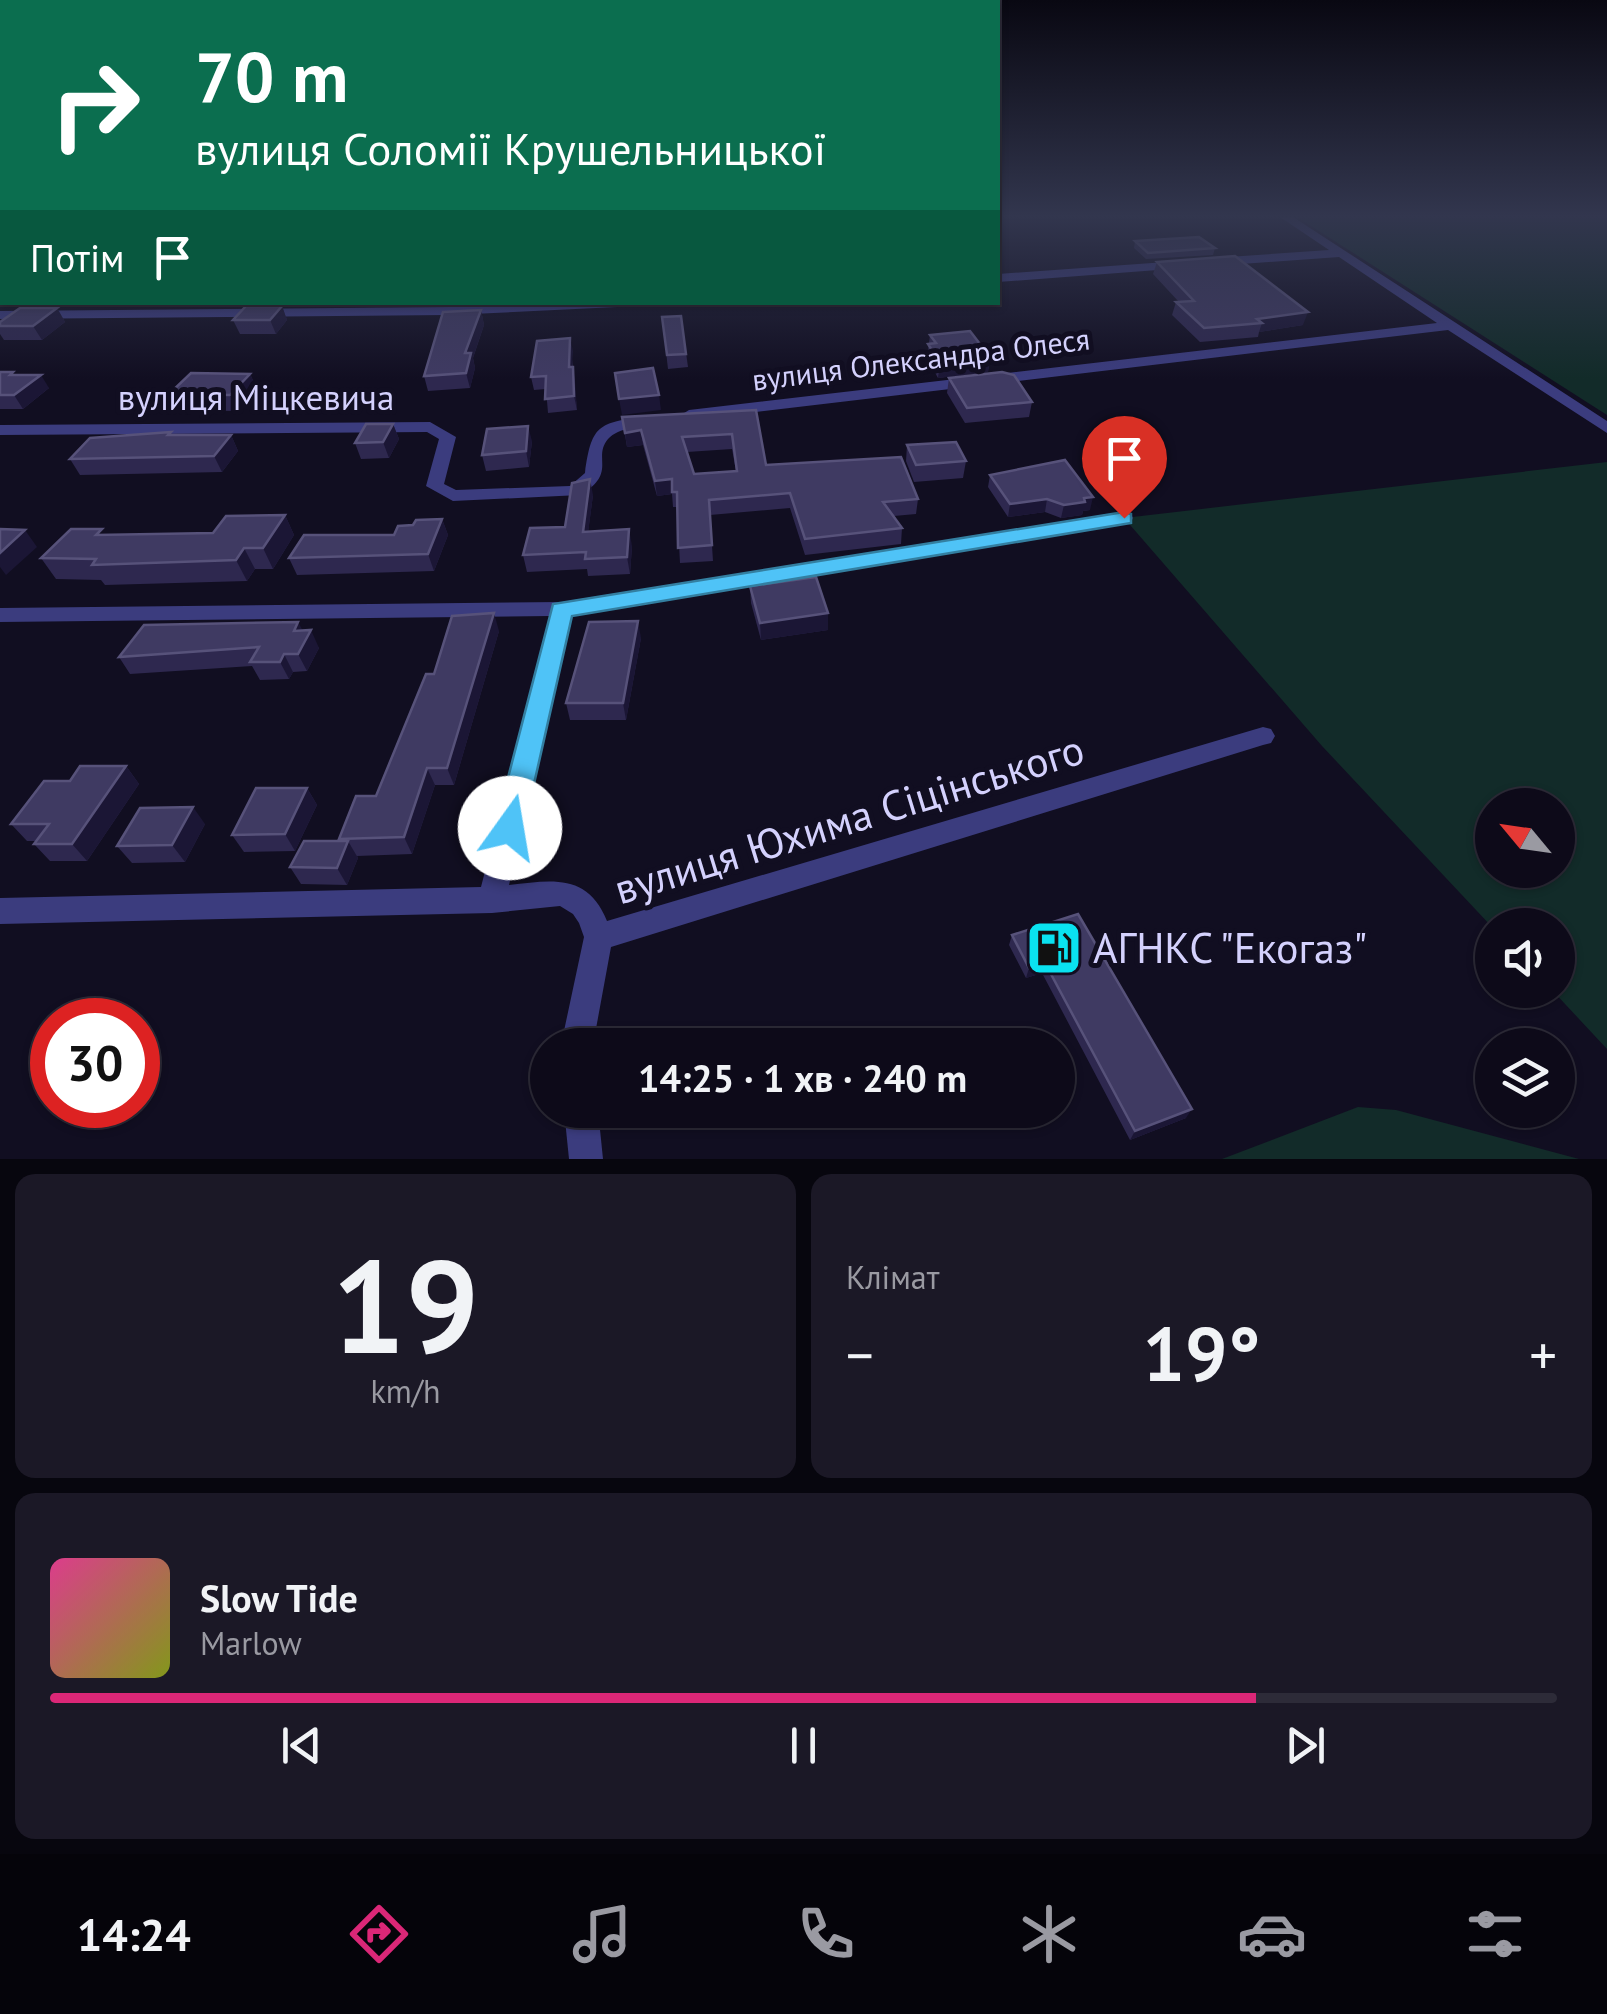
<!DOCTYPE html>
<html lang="uk">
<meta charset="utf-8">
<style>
:root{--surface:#0d0a19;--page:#1b1826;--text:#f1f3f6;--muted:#9a9aa2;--line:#2d2b38;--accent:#db2777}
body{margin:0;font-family:"PT Sans",sans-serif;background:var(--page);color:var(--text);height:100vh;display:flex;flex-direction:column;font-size:38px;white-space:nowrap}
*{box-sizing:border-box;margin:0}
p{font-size:32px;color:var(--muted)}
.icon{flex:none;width:55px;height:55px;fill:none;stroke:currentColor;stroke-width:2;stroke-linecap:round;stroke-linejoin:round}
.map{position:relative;height:1159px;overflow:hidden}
.drawer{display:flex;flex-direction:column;gap:15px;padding:15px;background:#07060e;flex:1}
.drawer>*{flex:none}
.banner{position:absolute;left:0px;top:0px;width:1000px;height:305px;box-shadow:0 2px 8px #0004,0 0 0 2px var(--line);background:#0b6e4f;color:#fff;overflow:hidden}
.needle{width:65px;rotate:299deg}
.controls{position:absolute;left:1475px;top:788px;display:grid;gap:20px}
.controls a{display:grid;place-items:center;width:100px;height:100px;border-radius:50%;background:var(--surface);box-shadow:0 2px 8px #0004,0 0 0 2px var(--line);font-size:50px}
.speed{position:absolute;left:30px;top:998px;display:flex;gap:20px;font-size:50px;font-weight:700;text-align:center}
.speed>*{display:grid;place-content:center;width:130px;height:130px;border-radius:50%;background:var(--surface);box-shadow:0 2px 8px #0004,0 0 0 2px var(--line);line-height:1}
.speed .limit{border:15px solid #d22;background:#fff;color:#111}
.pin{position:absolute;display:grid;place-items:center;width:85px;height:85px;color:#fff;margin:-102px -42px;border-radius:50% 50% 50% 0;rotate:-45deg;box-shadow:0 0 10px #0007}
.pin .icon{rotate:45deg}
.me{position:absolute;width:110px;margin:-55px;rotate:13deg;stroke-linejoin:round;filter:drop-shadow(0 0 8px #0008)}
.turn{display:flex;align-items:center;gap:35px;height:210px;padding:0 30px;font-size:45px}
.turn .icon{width:130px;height:130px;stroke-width:2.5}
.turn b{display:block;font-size:70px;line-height:85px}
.then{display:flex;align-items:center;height:95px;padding:0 30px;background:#0003;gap:20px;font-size:38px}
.big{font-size:75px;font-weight:800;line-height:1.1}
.drawer .card{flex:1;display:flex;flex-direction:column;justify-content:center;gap:15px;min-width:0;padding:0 35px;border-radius:20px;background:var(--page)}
.drawer .dial{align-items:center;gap:0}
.dial b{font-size:130px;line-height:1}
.song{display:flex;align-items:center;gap:30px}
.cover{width:120px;height:120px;border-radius:15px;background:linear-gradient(135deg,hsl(330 70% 55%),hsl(70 70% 35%))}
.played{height:10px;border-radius:5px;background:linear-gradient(90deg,var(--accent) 80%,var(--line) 80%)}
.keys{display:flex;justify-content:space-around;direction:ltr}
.heat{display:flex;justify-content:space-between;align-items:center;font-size:55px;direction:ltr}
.drawer .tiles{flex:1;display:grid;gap:15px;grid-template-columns:1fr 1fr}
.card:last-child{grid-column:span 2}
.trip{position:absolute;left:530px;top:1028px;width:545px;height:100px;border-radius:50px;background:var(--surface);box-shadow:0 2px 8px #0004,0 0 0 2px var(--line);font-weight:800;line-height:100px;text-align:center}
.menu{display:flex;height:160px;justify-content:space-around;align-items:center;background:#05040a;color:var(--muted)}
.menu .icon{width:70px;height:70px}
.menu .current{color:var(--accent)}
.menu b{font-size:45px;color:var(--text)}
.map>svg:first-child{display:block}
</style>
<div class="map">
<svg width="1607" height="1159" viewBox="0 0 1607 1159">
<rect width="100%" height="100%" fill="#110e21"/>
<g fill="#122b29" fill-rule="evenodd">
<polygon points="1297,217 1607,217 1607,415"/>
<path d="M1607,462v587l-55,-59h6v-65l-66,2 -170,-181 -198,-228zM1492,805h66v65h-66z"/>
<polygon points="1358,1107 1396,1110 1579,1159 1222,1159"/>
</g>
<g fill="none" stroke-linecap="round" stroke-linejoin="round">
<g fill="#3b3c7e" fill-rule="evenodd">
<polygon points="1280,217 1293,217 1607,421 1607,433 1448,330 689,420 681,415 689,410 1437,323 1339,257 1214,266 1208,262 1214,258 1329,250"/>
<rect x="0" y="231" width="2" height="6"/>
<polygon points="1180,261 1186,265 1184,268 998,282 998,274"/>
<polygon points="545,302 644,302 638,306 450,315 0,319 0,311 450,307"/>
<path d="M650,415l8,5 -2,3c-15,4 -37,4 -48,16 -16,19 10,34 -28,56l-127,6 -27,-15 13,-47 -12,-7 -427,3v-10l430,-3 26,15 -12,47 12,6 114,-4 15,-13c7,-52 15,-49 65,-58z"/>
<path d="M1124,512l7,2 2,4 -2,4 -560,93 -62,270c43,-5 79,-12 98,36l656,-194 8,2 4,7 -4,7 -8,2 -652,202 -18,98h-32l23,-108 -5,-14 -6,-9 -13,-8 -68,7 -492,11v-26l481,-11 69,-271 -550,6v-14l562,-6z"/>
<polygon points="564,1110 598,1110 603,1159 569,1159"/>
</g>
</g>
<g fill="#2e284f" fill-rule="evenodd">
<polygon points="1135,241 1215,248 1213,255 1146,259 1134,248"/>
<polygon points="1157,262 1303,325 1259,332 1258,337 1200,342 1172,315 1176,302 1179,302 1153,274"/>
<polygon points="47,302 91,302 85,306 49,307"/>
<polygon points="265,302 302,302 300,305 266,305"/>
<polygon points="282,306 287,320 276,334 240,334 233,320"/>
<polygon points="57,308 65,322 42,340 4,340 0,334 0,322"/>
<polygon points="481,310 484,325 473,358 475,368 470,388 428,391 424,376"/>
<polygon points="681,316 688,367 668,369 662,317"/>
<polygon points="930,335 990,357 988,372 938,378 927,358"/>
<polygon points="570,338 577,410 548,413 546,389 534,390 531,377"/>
<polygon points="0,372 15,375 49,388 23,409 0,409"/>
<polygon points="250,374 257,389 237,411 177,410 169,394"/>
<polygon points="949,378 1032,402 1029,417 965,423 947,393"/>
<path d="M756,410l10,55 152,34 -2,15 -22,2 8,12 -1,16 -96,11 -15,-47 -80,7 3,46 -33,2 -3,-56h-4l-1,-13 -15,2 -14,-51 -16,2 -5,-30zM732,449l4,22 -42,3 -7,-22z"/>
<polygon points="393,424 399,439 389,458 361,459 355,443"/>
<polygon points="171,432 172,435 231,435 238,451 222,472 80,475 70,459"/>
<polygon points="532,441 529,467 486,471 482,455"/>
<polygon points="907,445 966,461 963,478 914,482 906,461"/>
<polygon points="990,475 1090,510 1083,511 1082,515 1061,518 1045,512 1008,517 988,487"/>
<polygon points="593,495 588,532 632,546 630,574 588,576 587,569 527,572 523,555 565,527"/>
<polygon points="285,515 294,535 273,569 255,569 247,581 105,585 101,580 56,579 41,558 106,535 213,533"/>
<polygon points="442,519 448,535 434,571 297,575 289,558 394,535 413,525"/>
<polygon points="750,586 828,630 761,640 751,603"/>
<polygon points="303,631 319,648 307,671 293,672 289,679 260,680 252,666 130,674 119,657"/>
<polygon points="499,631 454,785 435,785 412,854 357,856 358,858 347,885 301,884 290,867 340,841 339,839 376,796 434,674"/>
<polygon points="641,638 626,720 570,720 566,703"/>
<polygon points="126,766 139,784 87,861 50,861 34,844 36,841 27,841 11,824"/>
<polygon points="307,788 317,805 295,851 244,852 232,835"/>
<polygon points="205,824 185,862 132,863 117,846"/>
<polygon points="1078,914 1186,1118 1130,1140 1042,973 1026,978 1009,945 1012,935"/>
</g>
<g fill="#1b1635">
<polygon points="282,306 287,320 276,334 270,320"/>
<polygon points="57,308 65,322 42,340 33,326"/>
<polygon points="481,310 484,325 473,358 475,368 470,388 466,373 465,353"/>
<polygon points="1308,312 1303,325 1259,332 1262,323 1257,319"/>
<polygon points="570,338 573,351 571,380 569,367"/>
<polygon points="990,357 988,372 938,378 940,363"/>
<polygon points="573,367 575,380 577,410 574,396"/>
<polygon points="250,374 257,389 237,411 230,395"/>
<polygon points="41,375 49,388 23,409 14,395"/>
<polygon points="659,395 661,410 622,415 619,399"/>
<polygon points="393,424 399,439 389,458 383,442"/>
<polygon points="528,426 532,441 529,467 526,451"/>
<polygon points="641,430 643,445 627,447 625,433"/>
<polygon points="231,435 238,451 222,472 214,456"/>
<polygon points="590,479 593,495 586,549 583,532"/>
<polygon points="672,479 672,494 657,496 655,481"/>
<polygon points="1093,497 1090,510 1083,511 1082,515 1061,518 1064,505"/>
<polygon points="1047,499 1045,512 1008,517 1010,504"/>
<polygon points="285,515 294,535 273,569 263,548"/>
<polygon points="442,519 448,535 434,571 428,554"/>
<polygon points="629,529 632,546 630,574 627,557"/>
<polygon points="25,530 37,547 6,575 0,567 0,553"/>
<polygon points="244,548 255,569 247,581 236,560"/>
<polygon points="494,613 499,631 454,785 447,768"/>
<polygon points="828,613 828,630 761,640 760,623"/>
<polygon points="638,621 641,638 626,720 623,703"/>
<polygon points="298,622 307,638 311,630 319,648 307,671 298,654 294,631"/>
<polygon points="284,654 293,672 289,679 280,662"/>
<polygon points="126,766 139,784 87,861 72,844"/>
<polygon points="427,768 435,785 412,854 404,837"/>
<polygon points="307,788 317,805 295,851 285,834"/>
<polygon points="193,807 205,824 185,862 172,845"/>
<polygon points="348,841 358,858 347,885 337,868"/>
<polygon points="1045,963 1042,973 1026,978 1029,968"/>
<polygon points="1192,1109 1186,1118 1130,1140 1135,1131"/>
</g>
<g fill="#3f3a62" stroke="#57527a" stroke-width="2.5" fill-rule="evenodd">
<polygon points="1199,237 1215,248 1148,253 1135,241"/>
<polygon points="1235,256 1308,312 1257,319 1262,323 1204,328 1176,302 1194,301 1157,262"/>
<polygon points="246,306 282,306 270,320 233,320"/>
<polygon points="20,308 57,308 33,326 0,326 0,322"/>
<polygon points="481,310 465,353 471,353 466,373 424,376 443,312"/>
<polygon points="681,316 686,354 667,355 662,317"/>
<polygon points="970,331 990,357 940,363 928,344 936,343 930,335"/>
<polygon points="570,338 569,367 573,367 574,396 545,399 546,376 531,377 537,341"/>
<polygon points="653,368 659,395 619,399 615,373"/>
<polygon points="0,372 13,372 10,375 41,375 14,395 0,395"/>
<polygon points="1002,372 1014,375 1032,402 967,408 949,378"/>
<polygon points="191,373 250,374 230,395 169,394"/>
<path d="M756,410l10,55 135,-8 17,42 -35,3 19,26 -97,11 -15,-46 -81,7 3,45 -34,3 -1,-56h-5v-13l-17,2 -14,-51 -16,3 -3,-16zM732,434l5,37 -43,3 -12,-37z"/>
<polygon points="366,424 393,424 383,442 355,443"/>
<polygon points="528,426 526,451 482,455 487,429"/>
<polygon points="171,432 168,435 231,435 214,456 70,459 90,438"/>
<polygon points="956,442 966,461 916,465 907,445"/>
<polygon points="1065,460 1093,497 1084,498 1085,502 1064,505 1047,499 1010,504 990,475"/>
<polygon points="590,479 583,532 629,529 627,557 585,559 586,552 523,555 530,528 565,527 572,483"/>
<polygon points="285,515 263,548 244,548 236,560 92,565 96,559 41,558 71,529 102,529 96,535 213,533 226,516"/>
<polygon points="442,519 428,554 289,558 304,535 394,535 398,526 413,525 416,520"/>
<polygon points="0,529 25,530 0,553"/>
<polygon points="816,577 828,613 760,623 750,586"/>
<polygon points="494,613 447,768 427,768 404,837 339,839 356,796 376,796 426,674 434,674 452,616"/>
<polygon points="638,621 623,703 566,703 589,622"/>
<polygon points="298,622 294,631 311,630 298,654 284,654 280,662 250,662 259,647 119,657 144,625"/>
<polygon points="80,766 126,766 72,844 34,844 49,824 11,824 44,781 70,781"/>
<polygon points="256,788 307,788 285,834 232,835"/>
<polygon points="193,807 172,845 117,846 140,808"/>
<polygon points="304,841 348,841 337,868 290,867"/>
<polygon points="1078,914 1192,1109 1135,1131 1045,963 1029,968 1012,935"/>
</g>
<linearGradient id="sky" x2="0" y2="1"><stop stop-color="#090812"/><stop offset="0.57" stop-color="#32364e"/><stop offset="1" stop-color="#32364e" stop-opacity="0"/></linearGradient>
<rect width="1607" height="379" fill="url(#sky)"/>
<polygon fill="#4fc3f7" stroke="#337fa1" stroke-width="2.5" points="1124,512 1131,514 1131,523 572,616 524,828 520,837 510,840 499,837 495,828 553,604"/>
<defs>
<g id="fuel-square" transform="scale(2.875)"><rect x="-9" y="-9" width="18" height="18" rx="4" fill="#0ae2f0" stroke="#110e21"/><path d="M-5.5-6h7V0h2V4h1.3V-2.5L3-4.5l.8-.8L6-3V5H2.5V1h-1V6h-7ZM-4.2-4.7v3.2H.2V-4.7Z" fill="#111"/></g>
</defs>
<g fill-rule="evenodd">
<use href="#fuel-square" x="1054" y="948"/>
</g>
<g text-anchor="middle" stroke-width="10" stroke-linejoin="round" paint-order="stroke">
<g font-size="30" fill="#d4d1fd" stroke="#110e21">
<text transform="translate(921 360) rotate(-7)" y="10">вулиця Олександра Олеся</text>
</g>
<g font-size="35" fill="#d4d1fd" stroke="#110e21">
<text x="256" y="410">вулиця Міцкевича</text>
</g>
<g font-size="42" fill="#d4d1fd" stroke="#110e21">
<text transform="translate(849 819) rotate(-17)" y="15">вулиця Юхима Сіцінського</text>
</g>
<g font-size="42" fill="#d4d1fd" stroke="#110e21" text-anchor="start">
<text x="1093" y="963">АГНКС "Екогаз"</text>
</g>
</g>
</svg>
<div class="controls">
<a><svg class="needle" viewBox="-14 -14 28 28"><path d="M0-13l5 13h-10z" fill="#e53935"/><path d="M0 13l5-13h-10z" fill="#9a9aa2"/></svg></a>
<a><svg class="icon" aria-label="sound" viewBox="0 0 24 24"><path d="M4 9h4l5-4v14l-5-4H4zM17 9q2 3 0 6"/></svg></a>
<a><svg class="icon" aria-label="layers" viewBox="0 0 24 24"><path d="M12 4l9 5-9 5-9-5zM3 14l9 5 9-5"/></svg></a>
</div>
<div class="speed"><div class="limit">30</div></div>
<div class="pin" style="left:1124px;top:518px;background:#d93025"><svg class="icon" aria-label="arrive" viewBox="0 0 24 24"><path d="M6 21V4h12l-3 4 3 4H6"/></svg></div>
<svg class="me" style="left:510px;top:828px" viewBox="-20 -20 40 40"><circle r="19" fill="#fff"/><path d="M0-13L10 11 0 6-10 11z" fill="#4fc3f7"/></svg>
<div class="trip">14:25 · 1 хв · 240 m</div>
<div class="banner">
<div class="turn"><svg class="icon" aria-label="right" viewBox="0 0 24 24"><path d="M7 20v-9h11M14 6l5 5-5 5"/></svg><div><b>70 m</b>вулиця Соломії Крушельницької</div></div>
<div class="then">Потім<svg class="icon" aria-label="arrive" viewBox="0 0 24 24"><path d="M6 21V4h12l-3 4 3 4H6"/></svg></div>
</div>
</div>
<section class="drawer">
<div class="tiles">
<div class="card dial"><b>19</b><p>km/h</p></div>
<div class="card"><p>Клімат</p>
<div class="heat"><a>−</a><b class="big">19°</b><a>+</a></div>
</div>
<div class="card">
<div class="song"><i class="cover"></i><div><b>Slow Tide</b><p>Marlow</p></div></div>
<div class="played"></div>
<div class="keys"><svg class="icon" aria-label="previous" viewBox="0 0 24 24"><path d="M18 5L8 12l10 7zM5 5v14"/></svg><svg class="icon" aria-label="pause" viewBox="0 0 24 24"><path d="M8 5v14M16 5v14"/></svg><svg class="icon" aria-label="next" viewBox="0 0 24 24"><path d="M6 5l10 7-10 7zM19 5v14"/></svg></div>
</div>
</div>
</section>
<nav class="menu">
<b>14:24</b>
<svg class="icon current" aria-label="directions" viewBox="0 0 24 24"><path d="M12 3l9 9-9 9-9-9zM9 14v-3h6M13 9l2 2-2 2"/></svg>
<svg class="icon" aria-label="music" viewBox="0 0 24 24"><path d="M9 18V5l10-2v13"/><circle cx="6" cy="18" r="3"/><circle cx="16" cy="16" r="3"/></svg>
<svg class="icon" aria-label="phone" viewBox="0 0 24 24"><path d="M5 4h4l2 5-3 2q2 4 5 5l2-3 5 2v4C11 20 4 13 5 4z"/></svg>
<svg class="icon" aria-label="climate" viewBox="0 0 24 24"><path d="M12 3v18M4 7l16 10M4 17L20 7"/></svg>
<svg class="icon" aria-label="car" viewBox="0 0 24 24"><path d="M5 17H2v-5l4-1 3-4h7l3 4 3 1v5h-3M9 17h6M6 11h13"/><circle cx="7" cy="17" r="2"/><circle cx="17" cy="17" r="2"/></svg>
<svg class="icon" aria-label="filters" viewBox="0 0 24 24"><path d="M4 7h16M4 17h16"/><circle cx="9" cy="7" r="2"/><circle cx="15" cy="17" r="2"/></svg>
</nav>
